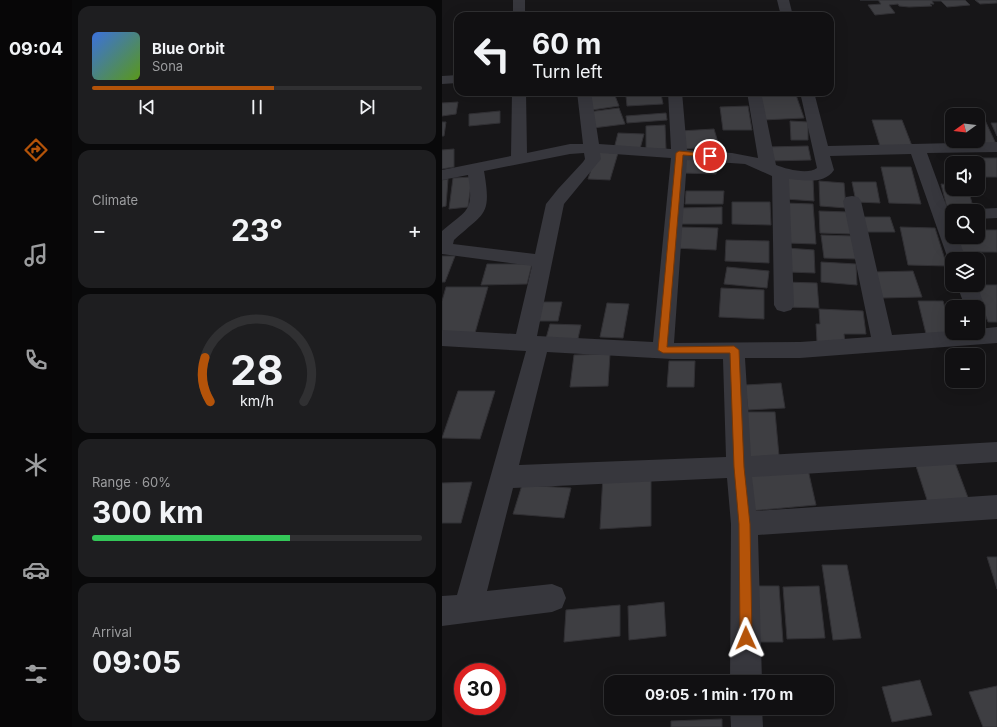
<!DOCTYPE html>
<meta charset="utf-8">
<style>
:root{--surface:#111012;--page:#1e1e20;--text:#f1f3f6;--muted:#9c9d9f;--line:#303032;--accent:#b45309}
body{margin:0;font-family:Inter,sans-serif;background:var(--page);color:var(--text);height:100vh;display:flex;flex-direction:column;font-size:15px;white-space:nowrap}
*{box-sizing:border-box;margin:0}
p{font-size:13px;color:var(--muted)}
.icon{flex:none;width:22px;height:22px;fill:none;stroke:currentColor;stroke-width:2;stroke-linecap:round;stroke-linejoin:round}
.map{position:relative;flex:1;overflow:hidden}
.drawer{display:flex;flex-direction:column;gap:6px;padding:6px;background:#09090a;width:370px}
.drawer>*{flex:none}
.top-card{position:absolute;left:12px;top:12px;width:380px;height:84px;border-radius:12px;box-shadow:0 4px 16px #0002,0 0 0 1px var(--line);background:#111012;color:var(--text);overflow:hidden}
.needle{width:26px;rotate:255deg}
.fabs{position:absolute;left:503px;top:108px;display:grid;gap:8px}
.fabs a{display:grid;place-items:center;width:40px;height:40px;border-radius:8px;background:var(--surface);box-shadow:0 4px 16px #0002,0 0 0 1px var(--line);font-size:20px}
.speed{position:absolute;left:12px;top:663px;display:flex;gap:8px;font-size:20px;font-weight:700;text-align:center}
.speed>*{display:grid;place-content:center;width:52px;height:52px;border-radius:50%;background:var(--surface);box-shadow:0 4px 16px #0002,0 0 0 1px var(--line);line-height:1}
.speed .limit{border:6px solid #d22;background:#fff;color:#111}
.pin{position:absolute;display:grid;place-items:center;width:34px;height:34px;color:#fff;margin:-17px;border:2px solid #fff;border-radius:50%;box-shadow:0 1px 4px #0007}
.me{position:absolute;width:44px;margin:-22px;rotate:359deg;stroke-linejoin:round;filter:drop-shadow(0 0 3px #0008)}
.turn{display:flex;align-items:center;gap:14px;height:84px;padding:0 12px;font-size:18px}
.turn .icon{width:52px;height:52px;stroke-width:2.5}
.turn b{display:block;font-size:28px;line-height:34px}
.big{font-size:30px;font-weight:700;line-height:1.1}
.drawer .tile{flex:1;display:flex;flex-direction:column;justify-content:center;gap:6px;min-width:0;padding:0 14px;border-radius:12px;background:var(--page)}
.drawer .dial{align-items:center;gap:0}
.dial svg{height:104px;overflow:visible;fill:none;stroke:var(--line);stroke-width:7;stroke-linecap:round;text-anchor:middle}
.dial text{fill:var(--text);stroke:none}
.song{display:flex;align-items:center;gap:12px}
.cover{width:48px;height:48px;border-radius:6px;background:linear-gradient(135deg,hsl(220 70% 55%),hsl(90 70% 35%))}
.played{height:4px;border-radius:2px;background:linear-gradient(90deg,var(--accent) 55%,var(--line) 55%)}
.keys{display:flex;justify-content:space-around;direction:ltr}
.heat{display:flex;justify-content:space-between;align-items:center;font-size:22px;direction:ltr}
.charge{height:6px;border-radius:3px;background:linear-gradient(90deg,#34c759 60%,var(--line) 0)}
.trip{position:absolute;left:162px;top:675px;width:230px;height:40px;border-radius:12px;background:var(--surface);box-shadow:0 4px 16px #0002,0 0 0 1px var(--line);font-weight:700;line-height:40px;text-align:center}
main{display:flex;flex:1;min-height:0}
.dock{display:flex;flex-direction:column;width:72px;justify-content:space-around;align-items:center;background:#070607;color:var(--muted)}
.dock .icon{width:28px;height:28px}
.dock .current{color:var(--accent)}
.dock b{font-size:18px;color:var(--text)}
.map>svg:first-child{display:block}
</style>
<main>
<nav class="dock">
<b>09:04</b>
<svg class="icon current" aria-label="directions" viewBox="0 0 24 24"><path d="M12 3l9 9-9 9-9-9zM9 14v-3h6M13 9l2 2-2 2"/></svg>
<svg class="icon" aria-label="music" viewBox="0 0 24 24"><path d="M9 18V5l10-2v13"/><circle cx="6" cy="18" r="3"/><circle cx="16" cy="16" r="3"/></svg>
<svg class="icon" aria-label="phone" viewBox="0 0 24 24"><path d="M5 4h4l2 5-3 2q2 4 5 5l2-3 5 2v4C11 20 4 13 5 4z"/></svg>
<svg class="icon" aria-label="climate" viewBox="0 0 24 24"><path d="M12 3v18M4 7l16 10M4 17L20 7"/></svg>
<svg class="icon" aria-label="car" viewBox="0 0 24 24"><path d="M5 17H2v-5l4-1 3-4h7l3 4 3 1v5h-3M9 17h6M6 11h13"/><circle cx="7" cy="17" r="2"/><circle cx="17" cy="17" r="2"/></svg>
<svg class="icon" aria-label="filters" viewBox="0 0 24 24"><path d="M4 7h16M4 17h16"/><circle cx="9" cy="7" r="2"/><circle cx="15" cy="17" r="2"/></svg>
</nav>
<section class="drawer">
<div class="tile">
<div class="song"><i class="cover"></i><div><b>Blue Orbit</b><p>Sona</p></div></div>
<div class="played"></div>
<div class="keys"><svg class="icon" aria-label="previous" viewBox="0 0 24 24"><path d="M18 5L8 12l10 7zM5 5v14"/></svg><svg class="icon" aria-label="pause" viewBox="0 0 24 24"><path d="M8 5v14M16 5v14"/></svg><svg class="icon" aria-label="next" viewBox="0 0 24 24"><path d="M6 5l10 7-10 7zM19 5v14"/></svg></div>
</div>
<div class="tile"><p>Climate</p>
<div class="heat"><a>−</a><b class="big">23°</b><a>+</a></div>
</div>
<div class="tile dial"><svg viewBox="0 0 100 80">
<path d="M14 69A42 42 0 1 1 86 69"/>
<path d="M14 69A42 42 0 0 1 10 35" stroke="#b45309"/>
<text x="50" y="56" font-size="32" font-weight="700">28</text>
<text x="50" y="72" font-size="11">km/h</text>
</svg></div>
<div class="tile"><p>Range · 60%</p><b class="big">300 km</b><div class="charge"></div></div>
<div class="tile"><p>Arrival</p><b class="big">09:05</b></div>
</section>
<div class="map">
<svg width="555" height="727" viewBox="0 0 555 727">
<rect width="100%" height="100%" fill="#171618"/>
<g fill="#3e3e42" stroke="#313034">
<polygon points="418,0 523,0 528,5 505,7 499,1 490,1 492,4 488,4 490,6 467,7 457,6 456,4 447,5 453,13 433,15 426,5 439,4 436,0"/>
<polygon points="533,0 555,0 555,3 538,4"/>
<polygon points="316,92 353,92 362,118 321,120"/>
<polygon points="172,93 177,106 150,110 146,96"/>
<polygon points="219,94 221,104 185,106 184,96"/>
<polygon points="16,102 14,114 0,116 0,103"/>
<polygon points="306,106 310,130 281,130 278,107"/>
<polygon points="177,108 183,124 151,128 146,112"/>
<polygon points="58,111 58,123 27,126 27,114"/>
<polygon points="224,113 225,120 185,123 184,116"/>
<polygon points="536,118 542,118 555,146 529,145 527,141 536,141"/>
<polygon points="430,120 460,120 470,146 438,146"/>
<polygon points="348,121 366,122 366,140 349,140"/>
<polygon points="0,122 4,122 2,136 0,136"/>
<polygon points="549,123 555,123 555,136"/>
<polygon points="223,125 224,149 204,150 204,126"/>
<polygon points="272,129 277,146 242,149 238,131"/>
<polygon points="176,133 202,134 198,149 172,149"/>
<polygon points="366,146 369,160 327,161 325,147"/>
<polygon points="12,149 12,167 0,169 0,150"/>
<polygon points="155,152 176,153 168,180 146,179"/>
<polygon points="242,158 276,159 274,174 240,173"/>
<polygon points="534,158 555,158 555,177 541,177"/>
<polygon points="439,167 469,167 479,204 447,203"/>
<polygon points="30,177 26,207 7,209 11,178"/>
<polygon points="344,177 371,179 372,201 343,199"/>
<polygon points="6,179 4,206 0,207 0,180"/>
<polygon points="377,181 402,183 404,208 378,206"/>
<polygon points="410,182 434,182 438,203 414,202"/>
<polygon points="499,184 510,185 510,189 526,189 532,210 505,208"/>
<polygon points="244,191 282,191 281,204 243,204"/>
<polygon points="290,202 328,202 329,225 290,224"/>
<polygon points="343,203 371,204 374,244 344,243"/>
<polygon points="280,207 280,224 237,224 237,208"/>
<polygon points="377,211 407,212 410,234 378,233"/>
<polygon points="418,217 448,217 453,232 422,232"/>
<polygon points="236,227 276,228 274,250 232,248"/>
<polygon points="458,227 493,228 505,266 466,265"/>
<polygon points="536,230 555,230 555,252 517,252 512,237 536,237"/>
<polygon points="379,235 411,236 415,259 382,258"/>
<polygon points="284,240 327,241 327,263 283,261"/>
<polygon points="345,248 372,250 373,273 346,272"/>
<polygon points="0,256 13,256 3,282 0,282"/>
<polygon points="379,262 414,264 415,285 379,282"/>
<polygon points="45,264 90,264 85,284 39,285"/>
<polygon points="285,267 327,271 325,288 282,284"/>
<polygon points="471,271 480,297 440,298 432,272"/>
<polygon points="342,282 375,283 377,308 343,307"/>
<polygon points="532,285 555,285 555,322 546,322"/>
<polygon points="4,287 46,287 33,333 0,335 0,301"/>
<polygon points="279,288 322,290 322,319 277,317"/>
<polygon points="476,301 501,301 512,338 485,338"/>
<polygon points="96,302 120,302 116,321 91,321"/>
<polygon points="165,303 187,304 181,338 158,337"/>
<polygon points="377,309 421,311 424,334 402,334 403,343 375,342 374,324 378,324"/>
<polygon points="108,324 139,325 135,343 103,342"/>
<polygon points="168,354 166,386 128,387 132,355"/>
<polygon points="227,361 253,361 252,387 225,387"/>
<polygon points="339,383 343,408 306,410 303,385"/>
<polygon points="16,391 53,391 38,439 0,438"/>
<polygon points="300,412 333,412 337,456 302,457"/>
<polygon points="512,460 528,503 487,506 473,463"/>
<polygon points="365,465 374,505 308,511 302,471"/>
<polygon points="209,472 209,526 158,529 161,475"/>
<polygon points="30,482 19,523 0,523 0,483"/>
<polygon points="80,485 129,488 122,518 71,514"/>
<polygon points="545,557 555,557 555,589"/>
<polygon points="380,565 405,565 419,638 391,640"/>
<polygon points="306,586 337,586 341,642 308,642"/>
<polygon points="377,586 383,638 345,639 341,587"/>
<polygon points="222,602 224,636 187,640 186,606"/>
<polygon points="178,605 178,636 122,642 124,610"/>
<polygon points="478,680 490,715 450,722 440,687"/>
<polygon points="555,686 555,727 541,727 527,692"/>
<polygon points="280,719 280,727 229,727 229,721"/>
</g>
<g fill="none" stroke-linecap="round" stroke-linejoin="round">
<g fill="#37373d" fill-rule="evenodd">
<rect x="71" y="0" width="12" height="16"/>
<polygon points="335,0 347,0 351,16 339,16"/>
<polygon points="16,75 16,83 0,84 0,76"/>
<path d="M70,92h14l1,61 43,-9h13l-6,-52h14l8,52 72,5 -3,-57h14l5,58 45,3 26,5 -11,-66h14l15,73c10,4 32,10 41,3l-17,-76h14l14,54 169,-4v10l-70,1 25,68v16h6l8,22h-14v5l-4,-5 -37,-105 -81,2 4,14c-10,15 -30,10 -45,9l5,126 -3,5 -7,2 -7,-2 -3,-5 -2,-129 -27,-12 -58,-4 -13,183 126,-1 71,-5 -28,-136 3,-4 6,-1 6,1 3,4 31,134 60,-4v2h26v-4l19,-2v16l-197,15h-55l6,98 246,-14v20l-245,15 4,34 241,-16v24l-239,16 4,147h-32l1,-158 -4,-46 -214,10 -26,103 65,-7 10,4 4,10 -4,10 -10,4 -110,14v-30l15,-1 69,-244 -84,-5v-16l74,4 16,-68 -90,-12v-23c26,-22 32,-19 26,-56l-26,5v-10l69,-14zM142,153l1,6 -2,3 -25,27 -12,15 -11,50 -82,-10 1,-4c30,-28 38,-23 30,-69l86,-17zM158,153l71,5 -18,184 -116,-6 27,-132 37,-45zM105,352l125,7h51l3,98 -207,8z"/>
<polygon points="555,208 555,218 536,219 536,211 529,211 536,209"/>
<polygon points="515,285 535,285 543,307 540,312 536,313 536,307 523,307"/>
<polygon points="288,708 320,708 321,727 289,727"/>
</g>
</g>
<polygon fill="#b45309" stroke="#753606" points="237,151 268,154 271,156 268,157 241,155 225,347 292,346 297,350 302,467 308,524 310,638 308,642 304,644 299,642 298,638 297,524 292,467 288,353 221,353 216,350 234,153"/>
</svg>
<div class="fabs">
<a><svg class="needle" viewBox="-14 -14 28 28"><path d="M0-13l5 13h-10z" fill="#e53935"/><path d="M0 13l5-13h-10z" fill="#9c9d9f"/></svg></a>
<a><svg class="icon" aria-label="sound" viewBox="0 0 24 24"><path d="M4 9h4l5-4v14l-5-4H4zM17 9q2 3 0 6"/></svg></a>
<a><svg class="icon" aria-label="search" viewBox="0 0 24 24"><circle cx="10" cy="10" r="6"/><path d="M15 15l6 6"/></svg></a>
<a><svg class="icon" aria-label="layers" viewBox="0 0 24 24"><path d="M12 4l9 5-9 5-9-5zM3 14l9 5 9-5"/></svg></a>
<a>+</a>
<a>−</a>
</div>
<div class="speed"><div class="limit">30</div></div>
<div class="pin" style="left:268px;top:156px;background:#d93025"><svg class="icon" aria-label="arrive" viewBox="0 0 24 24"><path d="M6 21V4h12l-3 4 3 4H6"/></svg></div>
<svg class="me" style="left:304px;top:638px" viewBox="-20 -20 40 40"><path d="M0-17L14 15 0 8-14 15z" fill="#b45309" stroke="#fff" stroke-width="4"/></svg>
<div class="trip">09:05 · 1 min · 170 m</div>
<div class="top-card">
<div class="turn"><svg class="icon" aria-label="left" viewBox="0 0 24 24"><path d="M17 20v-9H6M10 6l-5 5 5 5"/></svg><div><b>60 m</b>Turn left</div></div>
</div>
</div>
</main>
